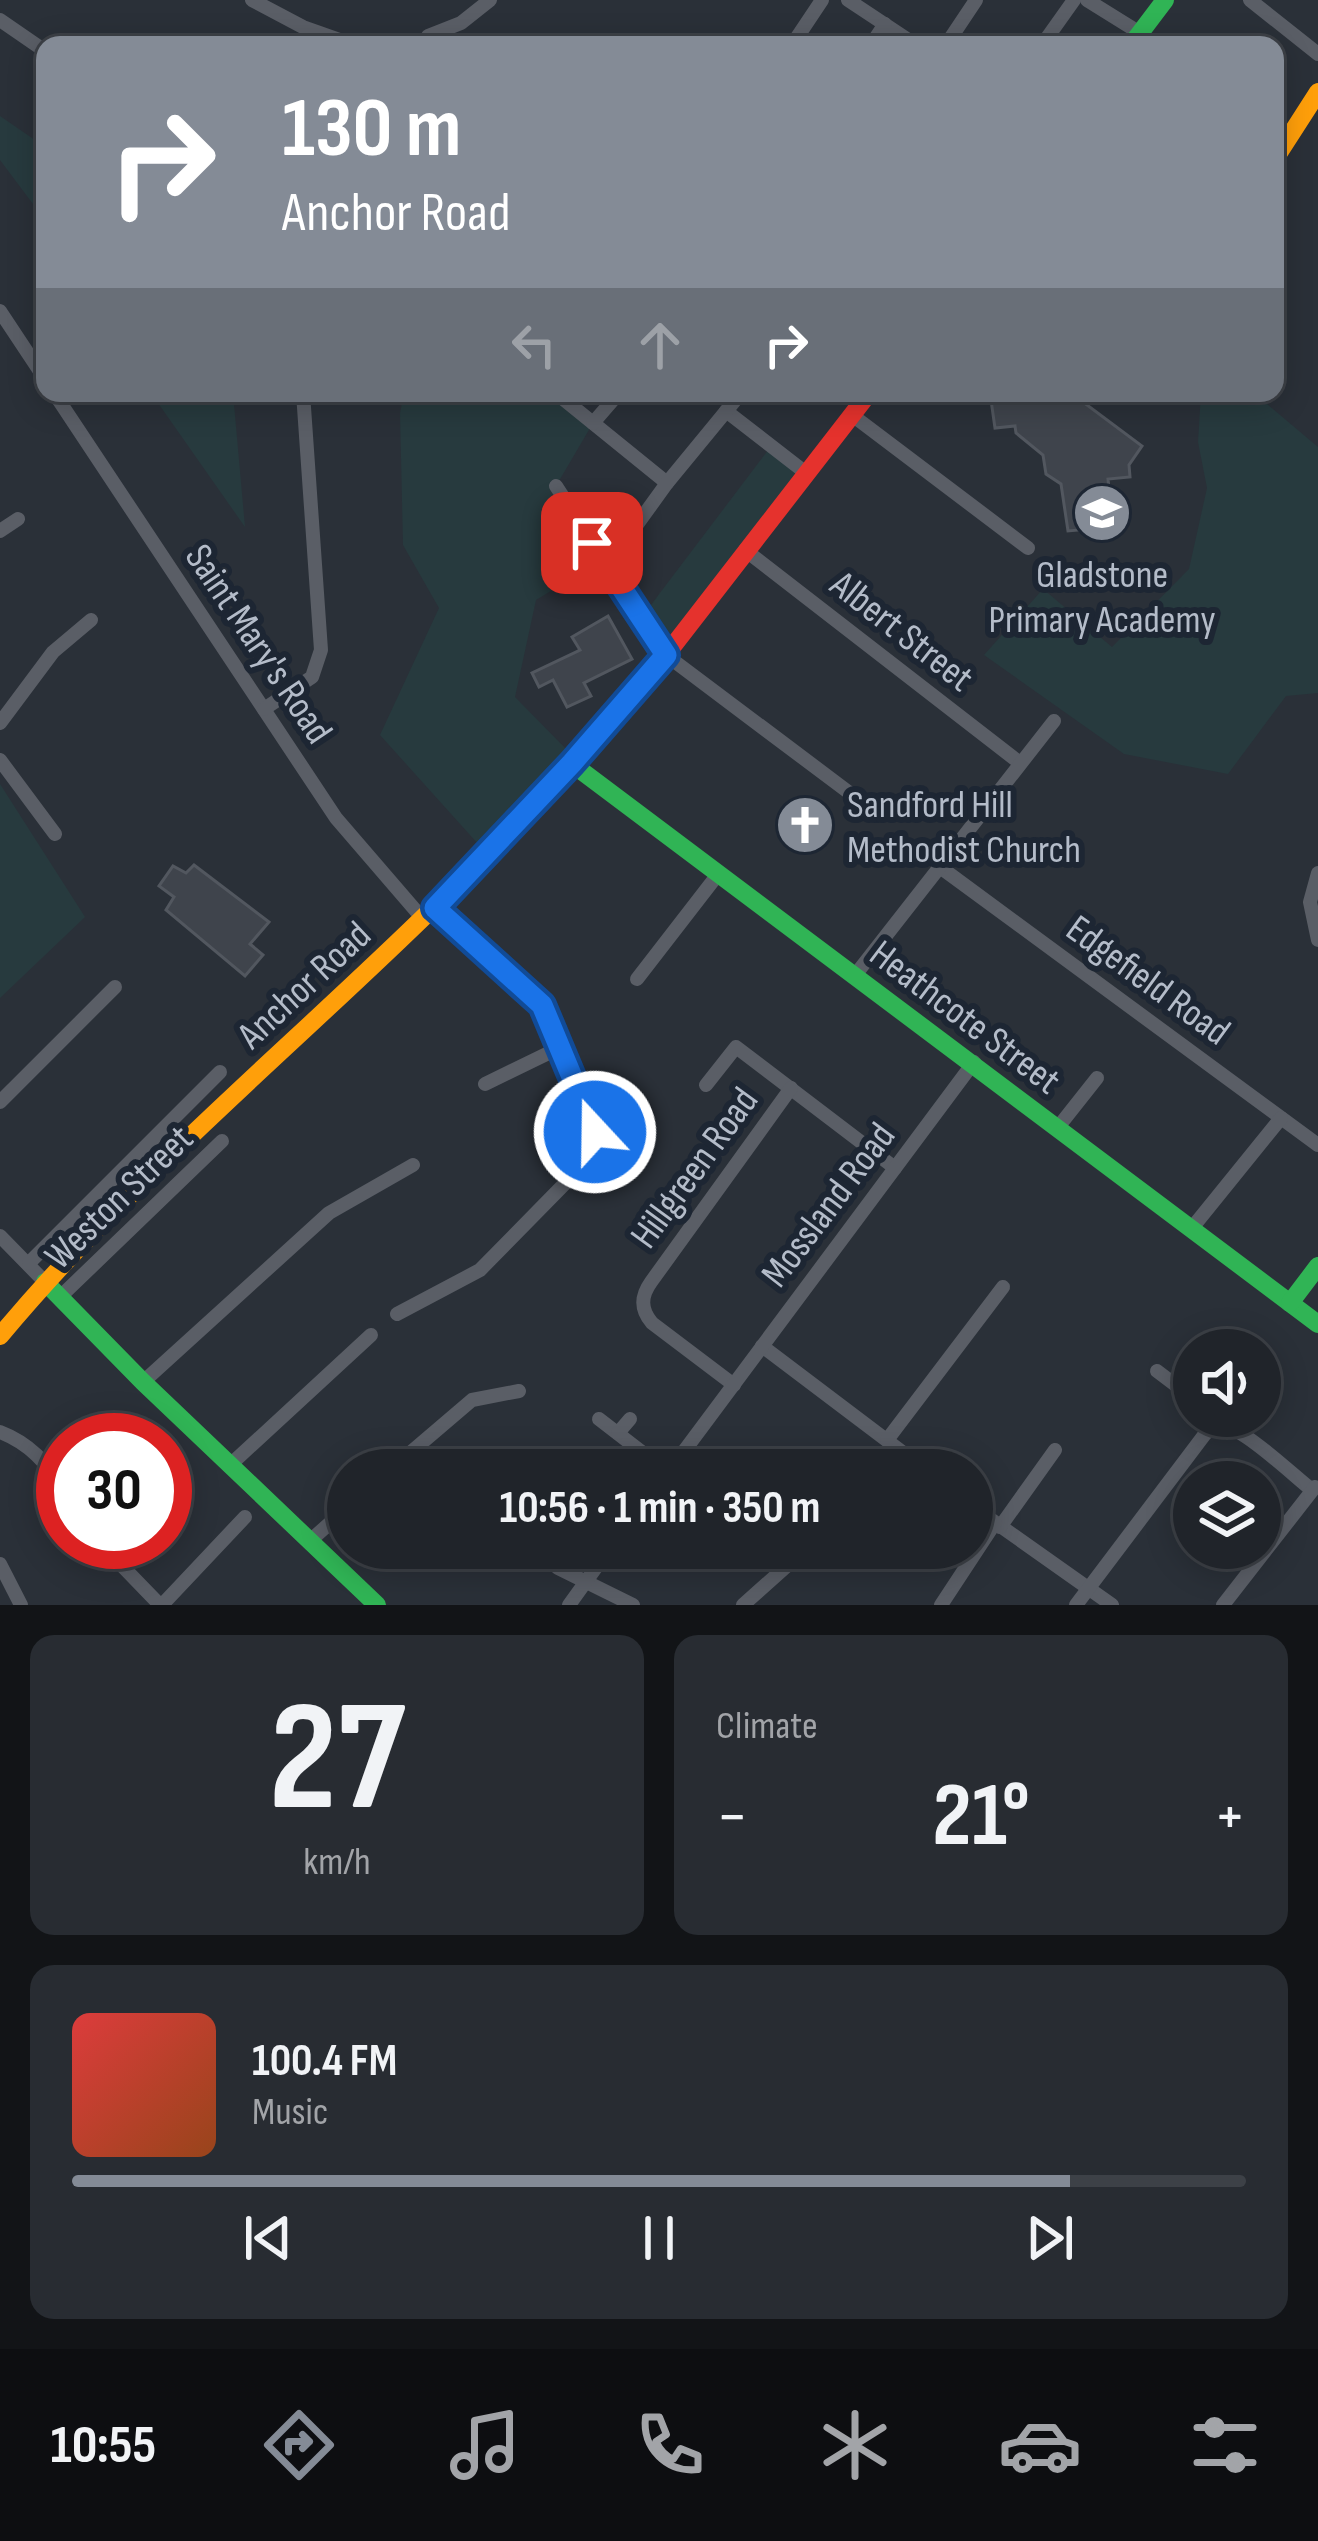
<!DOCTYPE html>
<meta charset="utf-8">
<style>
:root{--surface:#20242a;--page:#282c32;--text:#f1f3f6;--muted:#a2a4a8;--line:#3d4147;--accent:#848b96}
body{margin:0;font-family:"Sofia Sans Condensed",sans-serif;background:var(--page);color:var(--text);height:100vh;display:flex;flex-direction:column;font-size:45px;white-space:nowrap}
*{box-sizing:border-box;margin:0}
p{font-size:39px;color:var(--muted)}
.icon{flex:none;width:66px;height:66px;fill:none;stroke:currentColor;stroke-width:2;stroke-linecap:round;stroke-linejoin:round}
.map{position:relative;height:1605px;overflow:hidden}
.details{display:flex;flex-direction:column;gap:30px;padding:30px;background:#121417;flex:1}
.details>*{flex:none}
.hud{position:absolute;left:36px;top:36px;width:1248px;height:366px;border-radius:24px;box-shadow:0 6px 30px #0003,0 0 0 3px var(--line);background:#848b96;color:#fff;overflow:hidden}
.buttons{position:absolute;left:1173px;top:1329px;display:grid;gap:24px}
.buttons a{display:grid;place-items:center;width:108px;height:108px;border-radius:50%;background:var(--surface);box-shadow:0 6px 30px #0003,0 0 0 3px var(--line);font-size:60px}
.speed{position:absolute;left:36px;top:1413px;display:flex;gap:24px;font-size:60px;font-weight:700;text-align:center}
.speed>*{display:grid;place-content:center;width:156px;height:156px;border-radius:50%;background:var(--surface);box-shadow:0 6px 30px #0003,0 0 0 3px var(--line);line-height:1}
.speed .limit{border:18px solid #d22;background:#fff;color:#111}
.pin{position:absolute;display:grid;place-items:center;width:102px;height:102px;color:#fff;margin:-51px;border-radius:24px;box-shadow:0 6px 18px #0006}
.me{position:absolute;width:132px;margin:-66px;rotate:339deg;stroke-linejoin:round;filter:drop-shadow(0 0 9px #0008)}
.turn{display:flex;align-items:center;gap:42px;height:252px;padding:0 48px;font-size:54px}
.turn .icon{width:156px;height:156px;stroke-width:2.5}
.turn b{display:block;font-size:84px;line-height:102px}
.lanes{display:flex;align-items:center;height:114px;padding:0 48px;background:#0003;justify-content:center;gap:60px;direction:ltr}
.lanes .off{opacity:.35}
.big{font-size:90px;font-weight:700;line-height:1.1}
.details .card{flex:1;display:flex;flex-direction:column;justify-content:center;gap:18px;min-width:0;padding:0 42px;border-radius:24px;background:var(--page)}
.details .dial{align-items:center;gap:0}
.dial b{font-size:156px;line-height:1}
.song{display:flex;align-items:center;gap:36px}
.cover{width:144px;height:144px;border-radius:18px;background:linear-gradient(135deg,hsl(0 70% 55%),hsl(20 70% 35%))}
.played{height:12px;border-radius:6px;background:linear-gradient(90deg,var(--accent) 85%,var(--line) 85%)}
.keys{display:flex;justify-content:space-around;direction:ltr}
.heat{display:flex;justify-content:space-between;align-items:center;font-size:66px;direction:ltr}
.details .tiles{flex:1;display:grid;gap:30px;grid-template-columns:1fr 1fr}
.card:last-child{grid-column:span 2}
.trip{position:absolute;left:327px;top:1449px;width:666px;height:120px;border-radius:60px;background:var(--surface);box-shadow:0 6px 30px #0003,0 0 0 3px var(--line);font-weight:700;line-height:120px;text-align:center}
.dock{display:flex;height:192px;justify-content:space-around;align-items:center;background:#0d0e11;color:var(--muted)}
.dock .icon{width:84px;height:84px}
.dock .current{color:var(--accent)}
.dock b{font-size:54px;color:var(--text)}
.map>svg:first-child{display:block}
</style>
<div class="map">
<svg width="1318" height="1605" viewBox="0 0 1318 1605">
<rect width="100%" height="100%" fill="#2a3038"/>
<g fill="#273a3e">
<polygon points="0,116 45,147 45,220 0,160"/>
<polygon points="151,393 233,393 245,527"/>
<polygon points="404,393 562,393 593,423 556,486 602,560 536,600 515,697 569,752 479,845 380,735 439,608 403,545 400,413"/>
<polygon points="1201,393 1254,393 1318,447 1318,693 1286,696 1228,774 1124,754 984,655 1043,589 1112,647 1189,569 1207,488 1198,442"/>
<polygon points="772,445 806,473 666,655 638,622"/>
<polygon points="0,784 85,917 0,998"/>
</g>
<g fill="#3f444c" stroke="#52575f" stroke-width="3">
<polygon points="990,393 1071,393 1142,446 1129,465 1130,477 1108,479 1113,527 1068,531 1061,484 1046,474 1043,455 1016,433 1015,426 995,428"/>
<polygon points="608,616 632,659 584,683 591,696 567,707 553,680 539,687 532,673 580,650 572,637"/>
<polygon points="799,802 828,825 811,847 782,824"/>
<polygon points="194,865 269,922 250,944 263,955 245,976 166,910 174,897 159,886 173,866 186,873"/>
</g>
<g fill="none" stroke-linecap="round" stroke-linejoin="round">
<g stroke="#5a5e66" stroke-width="14">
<polyline points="252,0 303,27 354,45"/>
<polyline points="848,0 916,45"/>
<polyline points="1087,0 1140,33"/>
<polyline points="1250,0 1318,54"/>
<polyline points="0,20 45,51"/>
<polyline points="428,36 461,23 490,0"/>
<polyline points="392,45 395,45"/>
<polyline points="792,45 822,0"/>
<polyline points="871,45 885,24"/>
<polyline points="946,45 976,0"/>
<polyline points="1042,45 1074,0"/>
<polyline points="0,311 45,379"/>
<polyline points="54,393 336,818 423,919"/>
<polyline points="556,393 667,483"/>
<polyline points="726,411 806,473"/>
<polyline points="852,415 1028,548"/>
<polyline points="593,423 619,393"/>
<polyline points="556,486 666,655 851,794"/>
<polyline points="0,531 18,519"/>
<polyline points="745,550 1020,763"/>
<polyline points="615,555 667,483 741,393"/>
<polyline points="264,709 312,677 321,650 303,393"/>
<polyline points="0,723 53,652 91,620"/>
<polyline points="0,760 55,834"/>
<polyline points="940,867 1318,1145"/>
<polyline points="1318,873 1310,902 1318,940"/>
<polyline points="856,974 1054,721"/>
<polyline points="637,979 719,873"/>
<polyline points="485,1084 561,1047"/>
<polyline points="706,1085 736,1047 895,1168"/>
<polyline points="0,1102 115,987"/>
<polyline points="1059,1126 1097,1078"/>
<polyline points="1192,1228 1281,1118"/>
<polyline points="0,1236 45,1282"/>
<polyline points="29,1263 220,1072"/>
<polyline points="59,1298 222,1141"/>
<polyline points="397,1314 480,1270 586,1162 593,1147 593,1124 542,1005 435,907"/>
<polyline points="762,1346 926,1470"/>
<polyline points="1157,1371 1194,1399"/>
<polyline points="143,1382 329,1213 413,1165"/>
<path d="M734,1385l-82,-62c-12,-14 -11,-27 -1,-41l140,-194"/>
<polyline points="599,1419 665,1470"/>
<path d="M0,1432c29,11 47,31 63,57"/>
<polyline points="618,1433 630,1419"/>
<polyline points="141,1440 151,1429"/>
<polyline points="887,1440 1003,1287"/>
<polyline points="229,1466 371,1335"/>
<polyline points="390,1470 472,1400 519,1391"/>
<polyline points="670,1470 974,1062"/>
<polyline points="972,1506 1112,1605"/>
<polyline points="1000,1527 1055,1450"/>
<polyline points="311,1540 348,1507"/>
<polyline points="99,1542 160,1605"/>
<polyline points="535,1548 558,1568 633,1605"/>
<polyline points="0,1564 21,1605"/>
<polyline points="162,1605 245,1517"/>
<polyline points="569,1605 610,1548"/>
<polyline points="743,1605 799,1555"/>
<polyline points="941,1605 995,1523"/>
<path d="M1076,1605l129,-171c7,-5 9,-8 18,-8 21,2 71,50 89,64"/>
<polyline points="1223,1605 1315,1487"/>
</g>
<g stroke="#30b455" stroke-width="18">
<polyline points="1131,45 1165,0"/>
<polyline points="571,763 1318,1324"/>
<polyline points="45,1282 143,1382 377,1605"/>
<polyline points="1290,1303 1318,1266"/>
</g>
<g stroke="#ff9f0a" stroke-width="18">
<polyline points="1275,159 1318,92"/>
<path d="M0,1336c130,-156 288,-286 433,-428 63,-61 122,-127 180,-193"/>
</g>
<polyline stroke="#e5322d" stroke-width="18" points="613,715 666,655 869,393"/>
</g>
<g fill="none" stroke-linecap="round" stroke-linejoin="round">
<g stroke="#114b97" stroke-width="30">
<polyline id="route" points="592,543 666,655 572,763 435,908 542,1005 595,1132"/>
</g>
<use href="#route" stroke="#1a73e8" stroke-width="21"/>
</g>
<defs>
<g id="school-disc" transform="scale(3)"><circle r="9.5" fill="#848b96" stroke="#1d2633"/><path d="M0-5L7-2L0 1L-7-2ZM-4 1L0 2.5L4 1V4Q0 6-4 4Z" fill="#fff"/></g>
<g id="church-disc" transform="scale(3)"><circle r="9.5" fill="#848b96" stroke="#1d2633"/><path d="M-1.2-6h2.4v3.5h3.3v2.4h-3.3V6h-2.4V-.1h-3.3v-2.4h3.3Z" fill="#fff"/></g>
</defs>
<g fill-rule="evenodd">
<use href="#school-disc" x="1102" y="513"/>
<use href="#church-disc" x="805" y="825"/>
</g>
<g text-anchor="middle" stroke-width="12" stroke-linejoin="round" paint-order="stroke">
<g font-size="39" fill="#b4bcc9" stroke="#1d2633">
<text x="1102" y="587">Gladstone<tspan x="1102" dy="45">Primary Academy</tspan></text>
<text x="847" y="817" text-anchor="start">Sandford Hill<tspan x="847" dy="45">Methodist Church</tspan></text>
</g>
<g font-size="39" fill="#b4bcc9" stroke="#1d2633">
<text transform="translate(903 630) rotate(38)" y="14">Albert Street</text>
<text transform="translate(260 643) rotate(56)" y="14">Saint Mary's Road</text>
<text transform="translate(1149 979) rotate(36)" y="14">Edgefield Road</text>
<text transform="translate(303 984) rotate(-43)" y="14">Anchor Road</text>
<text transform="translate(966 1016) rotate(37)" y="14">Heathcote Street</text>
<text transform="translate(693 1167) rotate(-54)" y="14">Hillgreen Road</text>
<text transform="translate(118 1196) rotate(-44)" y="14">Weston Street</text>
<text transform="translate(827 1204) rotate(-53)" y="14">Mossland Road</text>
</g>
</g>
</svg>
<div class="buttons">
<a><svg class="icon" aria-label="sound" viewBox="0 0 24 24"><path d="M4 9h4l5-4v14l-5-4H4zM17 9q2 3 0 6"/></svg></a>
<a><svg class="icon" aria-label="layers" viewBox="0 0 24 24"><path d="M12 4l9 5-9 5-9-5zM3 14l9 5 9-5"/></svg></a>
</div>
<div class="speed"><div class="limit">30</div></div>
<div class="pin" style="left:592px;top:543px;background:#d93025"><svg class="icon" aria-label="arrive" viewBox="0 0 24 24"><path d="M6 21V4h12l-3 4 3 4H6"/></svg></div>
<svg class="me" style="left:595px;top:1132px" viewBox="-20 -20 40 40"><circle r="17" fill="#1a73e8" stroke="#fff" stroke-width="3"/><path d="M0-11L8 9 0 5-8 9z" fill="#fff"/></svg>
<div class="trip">10:56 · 1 min · 350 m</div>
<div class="hud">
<div class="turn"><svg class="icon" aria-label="right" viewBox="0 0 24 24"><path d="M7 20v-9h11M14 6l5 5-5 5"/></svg><div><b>130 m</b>Anchor Road</div></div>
<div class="lanes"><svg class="icon off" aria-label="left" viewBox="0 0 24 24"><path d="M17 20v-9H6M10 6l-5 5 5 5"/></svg><svg class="icon off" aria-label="ahead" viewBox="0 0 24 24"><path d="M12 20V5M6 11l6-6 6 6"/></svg><svg class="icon" aria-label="right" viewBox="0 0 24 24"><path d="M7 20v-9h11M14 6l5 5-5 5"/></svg></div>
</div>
</div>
<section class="details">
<div class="tiles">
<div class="card dial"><b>27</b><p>km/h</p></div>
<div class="card"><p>Climate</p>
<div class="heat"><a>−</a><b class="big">21°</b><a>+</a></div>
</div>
<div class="card">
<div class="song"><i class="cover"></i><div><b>100.4 FM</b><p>Music</p></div></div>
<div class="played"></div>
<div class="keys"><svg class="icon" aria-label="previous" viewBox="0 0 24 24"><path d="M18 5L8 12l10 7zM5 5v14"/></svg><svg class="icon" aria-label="pause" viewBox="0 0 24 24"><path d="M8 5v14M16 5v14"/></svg><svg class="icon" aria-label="next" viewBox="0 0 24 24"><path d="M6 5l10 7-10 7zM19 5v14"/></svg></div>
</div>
</div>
</section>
<nav class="dock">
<b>10:55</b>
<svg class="icon current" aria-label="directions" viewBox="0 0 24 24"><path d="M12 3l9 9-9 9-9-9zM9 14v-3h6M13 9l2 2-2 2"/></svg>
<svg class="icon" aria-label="music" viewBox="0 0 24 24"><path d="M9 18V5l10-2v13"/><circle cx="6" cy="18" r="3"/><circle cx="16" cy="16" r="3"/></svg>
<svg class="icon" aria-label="phone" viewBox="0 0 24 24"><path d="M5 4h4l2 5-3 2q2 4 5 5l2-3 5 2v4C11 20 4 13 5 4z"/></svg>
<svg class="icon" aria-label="climate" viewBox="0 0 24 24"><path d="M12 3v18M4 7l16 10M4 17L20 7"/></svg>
<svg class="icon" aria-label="car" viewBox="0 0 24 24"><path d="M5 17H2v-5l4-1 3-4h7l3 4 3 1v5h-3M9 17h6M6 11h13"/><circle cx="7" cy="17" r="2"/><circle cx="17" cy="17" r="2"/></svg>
<svg class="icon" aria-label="filters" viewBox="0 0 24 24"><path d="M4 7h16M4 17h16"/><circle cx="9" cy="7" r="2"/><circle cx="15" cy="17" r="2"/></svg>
</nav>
